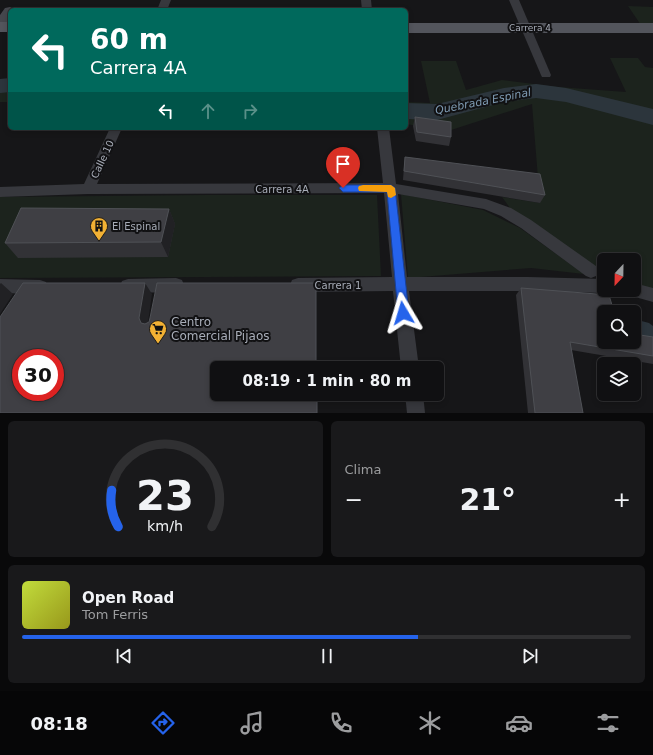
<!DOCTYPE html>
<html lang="es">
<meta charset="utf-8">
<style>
:root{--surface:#101012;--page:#19191b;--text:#f1f3f6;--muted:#9c9d9f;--line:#303032;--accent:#2563eb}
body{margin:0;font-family:"DejaVu Sans",sans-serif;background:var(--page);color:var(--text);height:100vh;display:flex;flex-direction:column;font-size:15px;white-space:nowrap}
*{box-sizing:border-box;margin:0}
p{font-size:13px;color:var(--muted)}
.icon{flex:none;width:22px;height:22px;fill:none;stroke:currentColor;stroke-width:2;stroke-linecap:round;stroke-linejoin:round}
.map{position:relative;height:413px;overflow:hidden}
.panel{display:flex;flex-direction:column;gap:8px;padding:8px;background:#09090a;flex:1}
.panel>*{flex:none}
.top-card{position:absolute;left:8px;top:8px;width:400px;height:122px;border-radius:6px;box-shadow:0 2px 6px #0003,0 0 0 1px var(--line);background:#00695c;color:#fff;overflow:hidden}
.needle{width:26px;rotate:202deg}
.controls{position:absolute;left:597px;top:253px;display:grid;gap:8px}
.controls a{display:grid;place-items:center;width:44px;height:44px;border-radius:6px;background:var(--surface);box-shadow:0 2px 6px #0003,0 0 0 1px var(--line);font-size:20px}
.speed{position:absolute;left:12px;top:349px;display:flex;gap:8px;font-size:20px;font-weight:700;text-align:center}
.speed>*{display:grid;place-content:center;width:52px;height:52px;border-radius:50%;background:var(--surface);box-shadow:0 2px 6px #0003,0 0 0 1px var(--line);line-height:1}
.speed .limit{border:6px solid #d22;background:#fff;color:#111}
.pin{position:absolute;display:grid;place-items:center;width:34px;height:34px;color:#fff;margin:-41px -17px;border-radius:50% 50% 50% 0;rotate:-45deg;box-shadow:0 0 4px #0007}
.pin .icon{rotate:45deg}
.me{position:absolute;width:44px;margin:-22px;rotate:353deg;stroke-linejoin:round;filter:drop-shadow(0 0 3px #0008)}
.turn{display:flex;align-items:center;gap:14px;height:84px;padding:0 16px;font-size:18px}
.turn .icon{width:52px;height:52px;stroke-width:2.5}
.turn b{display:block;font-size:28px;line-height:34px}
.lanes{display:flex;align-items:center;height:38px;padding:0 16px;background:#0003;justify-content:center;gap:20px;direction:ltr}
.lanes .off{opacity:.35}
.big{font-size:30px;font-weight:800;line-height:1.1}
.panel .tile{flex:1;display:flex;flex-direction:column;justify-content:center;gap:6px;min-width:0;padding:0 14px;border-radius:6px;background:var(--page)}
.panel .dial{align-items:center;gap:0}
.dial svg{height:104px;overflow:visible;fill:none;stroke:var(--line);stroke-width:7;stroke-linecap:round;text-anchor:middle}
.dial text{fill:var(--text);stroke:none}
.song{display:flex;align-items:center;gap:12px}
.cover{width:48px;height:48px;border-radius:6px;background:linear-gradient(135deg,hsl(70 70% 55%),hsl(60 70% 35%))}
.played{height:4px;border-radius:2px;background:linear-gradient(90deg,var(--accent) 65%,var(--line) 65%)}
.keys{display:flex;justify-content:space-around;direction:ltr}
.heat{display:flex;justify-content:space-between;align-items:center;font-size:22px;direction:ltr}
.panel .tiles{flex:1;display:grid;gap:8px;grid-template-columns:1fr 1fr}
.tile:last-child{grid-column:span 2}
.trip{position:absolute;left:210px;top:361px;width:234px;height:40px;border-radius:6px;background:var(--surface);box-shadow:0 2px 6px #0003,0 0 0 1px var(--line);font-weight:800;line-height:40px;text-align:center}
.tab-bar{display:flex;height:64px;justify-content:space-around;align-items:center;background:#060607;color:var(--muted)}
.tab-bar .icon{width:28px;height:28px}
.tab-bar .current{color:var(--accent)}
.tab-bar b{font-size:18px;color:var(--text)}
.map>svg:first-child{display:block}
</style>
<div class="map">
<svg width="653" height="413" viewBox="0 0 653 413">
<rect width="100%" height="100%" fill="#161618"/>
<g fill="#1c231d">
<polygon points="628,6 653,7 653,28 643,28"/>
<polygon points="610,58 638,58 645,67 653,68 653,290 634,285 634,260 604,260 604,274 510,208 502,197 540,203 532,104 448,131 406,124 406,102 430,103 421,61 456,61 466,90 502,80 558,87 626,92"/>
<polygon points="10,79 10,102 0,102 0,80"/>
<polygon points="401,194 483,210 520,228 584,274 531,268 408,278"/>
<polygon points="205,195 377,195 381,276 0,278 0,197"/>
</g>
<polygon fill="#2c353c" points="634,319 649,323 653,326 653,343 634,341"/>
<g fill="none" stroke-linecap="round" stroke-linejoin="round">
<g fill="#2c353c" fill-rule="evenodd">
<polygon points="10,78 10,92 0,93 0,79"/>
<polygon points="536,84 566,88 653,109 653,125 566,102 536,98 504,102 437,120 406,119 406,103 437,104 504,88"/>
</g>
<g fill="#37383d" fill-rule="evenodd">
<polygon points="161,0 171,0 167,10 157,10"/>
<polygon points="361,0 371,0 372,10 362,10"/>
<polygon points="509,0 519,0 551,75 550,77 542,77 541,75"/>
<polygon points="110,128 122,128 97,184 383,183 377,128 389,128 396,184 486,199 511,208 531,220 596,266 599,271 596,276 591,278 586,276 521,228 501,216 484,209 398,194 407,277 528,277 604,279 604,290 610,290 604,293 528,291 409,291 419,368 401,368 393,291 298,292 292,290 290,285 292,280 298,278 392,277 384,193 88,194 0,197 0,187 84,184"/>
<polygon points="176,278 182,280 184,285 182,290 176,292 128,293 122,291 120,286 122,281 128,279"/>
<polygon points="0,279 40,280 46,282 48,287 46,292 40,294 0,293"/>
<polygon points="634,283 653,288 653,302 628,295 626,290 634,290"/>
<polygon points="405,394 423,394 425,413 407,413"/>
</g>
<path fill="#45474d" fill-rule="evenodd" d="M10,7l6,3h-6c0,8 -1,15 -10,17v-12l5,-7z"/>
<g fill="#53555c" fill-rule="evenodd">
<rect x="0" y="22" width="10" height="10"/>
<rect x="406" y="23" width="247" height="10"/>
</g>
</g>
<g fill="#323236">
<polygon points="415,117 451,137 449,146 416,141 413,126"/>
<polygon points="405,157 545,195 540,203 403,180 404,166"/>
<polygon points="169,209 175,224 168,257 18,258 5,243"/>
<polygon points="521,288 604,342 653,337 653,364 571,350 583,413 528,413 516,295"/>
</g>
<g fill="#212124">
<polygon points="169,209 175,224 168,257 161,242"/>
<polygon points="1,283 13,294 0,314 0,284"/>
<polygon points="145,283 152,294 147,329 141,323 139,318"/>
</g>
<g fill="#3f3f44" stroke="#4f5156" fill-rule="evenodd">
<polygon points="415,117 451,122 451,137 417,132"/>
<polygon points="405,157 540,174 545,195 404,171"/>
<polygon points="21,208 169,209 161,242 5,243"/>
<path d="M23,283h122l-6,35 2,5 4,1 4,-2 1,-4 7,-35h159v85h-99v26h100v19h-317v-96zM21,358h34v34h-34z"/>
<polygon points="521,288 609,295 614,312 604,312 604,342 634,342 634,334 653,337 653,356 570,342 583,413 535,413"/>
</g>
<polygon fill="#2563eb" stroke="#184099" points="343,185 391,185 395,188 409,313 407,316 403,318 400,316 398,313 387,192 343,192 339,188"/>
<polygon fill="#f59e0b" points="363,185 391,185 395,188 396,195 391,198 388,197 387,192 359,191 358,188 359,186"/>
<defs>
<g id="building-pin" transform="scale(0.9)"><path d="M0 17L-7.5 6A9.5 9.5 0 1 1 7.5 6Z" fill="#f2b134" stroke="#111113"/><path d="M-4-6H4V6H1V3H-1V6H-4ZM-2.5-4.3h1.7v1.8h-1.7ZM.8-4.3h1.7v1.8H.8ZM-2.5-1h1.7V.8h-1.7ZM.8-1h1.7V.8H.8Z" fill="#111"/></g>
<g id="supermarket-pin" transform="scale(0.9)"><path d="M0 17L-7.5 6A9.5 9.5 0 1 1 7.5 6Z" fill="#f2b134" stroke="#111113"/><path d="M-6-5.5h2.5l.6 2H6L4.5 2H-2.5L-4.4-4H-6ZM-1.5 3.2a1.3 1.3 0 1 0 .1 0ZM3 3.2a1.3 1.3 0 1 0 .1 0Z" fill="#111"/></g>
</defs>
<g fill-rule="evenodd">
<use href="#building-pin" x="99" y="226"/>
<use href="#supermarket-pin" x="158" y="329"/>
</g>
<g text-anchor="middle" stroke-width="4" stroke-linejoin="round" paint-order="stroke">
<g font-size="9" fill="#a8adb8" stroke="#111113">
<text x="530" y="31">Carrera 4</text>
</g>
<g font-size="10" fill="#a8adb8" stroke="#111113">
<text transform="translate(102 159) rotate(-65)" y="4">Calle 10</text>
<text x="282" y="193">Carrera 4A</text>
<text x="338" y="289">Carrera 1</text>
</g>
<g font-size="10" fill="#a8adb8" stroke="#111113" text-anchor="start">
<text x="112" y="230">El Espinal</text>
</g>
<g font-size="11" font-style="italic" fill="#7f9bb3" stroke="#111113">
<text transform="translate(483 101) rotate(-11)" y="4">Quebrada Espinal</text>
</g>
<g font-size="12" fill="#a8adb8" stroke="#111113" text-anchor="start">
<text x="171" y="326">Centro<tspan x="171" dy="14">Comercial Pijaos</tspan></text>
</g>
</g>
</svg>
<div class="controls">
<a><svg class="needle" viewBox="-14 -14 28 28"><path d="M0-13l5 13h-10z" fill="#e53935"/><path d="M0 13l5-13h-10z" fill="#9c9d9f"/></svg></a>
<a><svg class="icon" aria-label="search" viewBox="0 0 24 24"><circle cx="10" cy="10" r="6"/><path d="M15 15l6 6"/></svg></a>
<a><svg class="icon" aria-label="layers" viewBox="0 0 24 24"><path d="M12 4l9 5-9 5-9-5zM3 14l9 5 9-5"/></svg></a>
</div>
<div class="speed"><div class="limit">30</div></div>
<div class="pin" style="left:343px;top:188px;background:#d93025"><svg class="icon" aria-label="arrive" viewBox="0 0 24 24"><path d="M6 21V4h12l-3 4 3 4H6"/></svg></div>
<svg class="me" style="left:403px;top:313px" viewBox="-20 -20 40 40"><path d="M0-17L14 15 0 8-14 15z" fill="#2563eb" stroke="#fff" stroke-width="4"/></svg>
<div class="trip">08:19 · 1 min · 80 m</div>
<div class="top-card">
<div class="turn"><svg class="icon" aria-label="left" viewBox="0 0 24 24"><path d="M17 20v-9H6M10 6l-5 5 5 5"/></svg><div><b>60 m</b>Carrera 4A</div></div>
<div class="lanes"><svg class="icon" aria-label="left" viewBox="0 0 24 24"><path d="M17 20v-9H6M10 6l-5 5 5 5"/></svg><svg class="icon off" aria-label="ahead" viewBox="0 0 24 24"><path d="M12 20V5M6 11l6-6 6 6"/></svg><svg class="icon off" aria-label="right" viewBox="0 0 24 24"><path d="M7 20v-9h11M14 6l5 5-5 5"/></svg></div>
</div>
</div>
<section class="panel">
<div class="tiles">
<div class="tile dial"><svg viewBox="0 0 100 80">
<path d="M14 69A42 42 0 1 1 86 69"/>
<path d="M14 69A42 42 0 0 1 9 41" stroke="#2563eb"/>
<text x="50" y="56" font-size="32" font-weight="700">23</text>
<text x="50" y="72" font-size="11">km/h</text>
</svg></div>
<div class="tile"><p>Clima</p>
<div class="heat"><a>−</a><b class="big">21°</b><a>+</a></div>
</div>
<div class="tile">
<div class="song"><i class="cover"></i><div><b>Open Road</b><p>Tom Ferris</p></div></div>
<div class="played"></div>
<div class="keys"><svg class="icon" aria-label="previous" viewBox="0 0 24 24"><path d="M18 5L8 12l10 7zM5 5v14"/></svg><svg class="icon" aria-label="pause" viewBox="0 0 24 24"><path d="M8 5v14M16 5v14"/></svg><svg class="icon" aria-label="next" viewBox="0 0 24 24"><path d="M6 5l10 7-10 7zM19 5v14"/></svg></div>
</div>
</div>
</section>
<nav class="tab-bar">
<b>08:18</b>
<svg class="icon current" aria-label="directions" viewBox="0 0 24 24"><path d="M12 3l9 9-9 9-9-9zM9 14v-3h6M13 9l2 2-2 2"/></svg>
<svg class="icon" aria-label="music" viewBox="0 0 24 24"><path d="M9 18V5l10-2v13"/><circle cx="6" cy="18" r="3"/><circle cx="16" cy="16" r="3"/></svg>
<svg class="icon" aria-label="phone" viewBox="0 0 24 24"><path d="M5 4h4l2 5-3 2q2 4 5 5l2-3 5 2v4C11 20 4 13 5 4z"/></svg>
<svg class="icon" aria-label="climate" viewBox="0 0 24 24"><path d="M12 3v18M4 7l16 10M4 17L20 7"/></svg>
<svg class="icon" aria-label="car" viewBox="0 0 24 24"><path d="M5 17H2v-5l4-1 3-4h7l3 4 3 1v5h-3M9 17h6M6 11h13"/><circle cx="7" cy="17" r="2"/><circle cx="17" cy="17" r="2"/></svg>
<svg class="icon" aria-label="filters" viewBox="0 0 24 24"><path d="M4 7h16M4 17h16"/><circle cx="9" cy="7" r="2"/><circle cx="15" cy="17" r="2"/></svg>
</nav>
